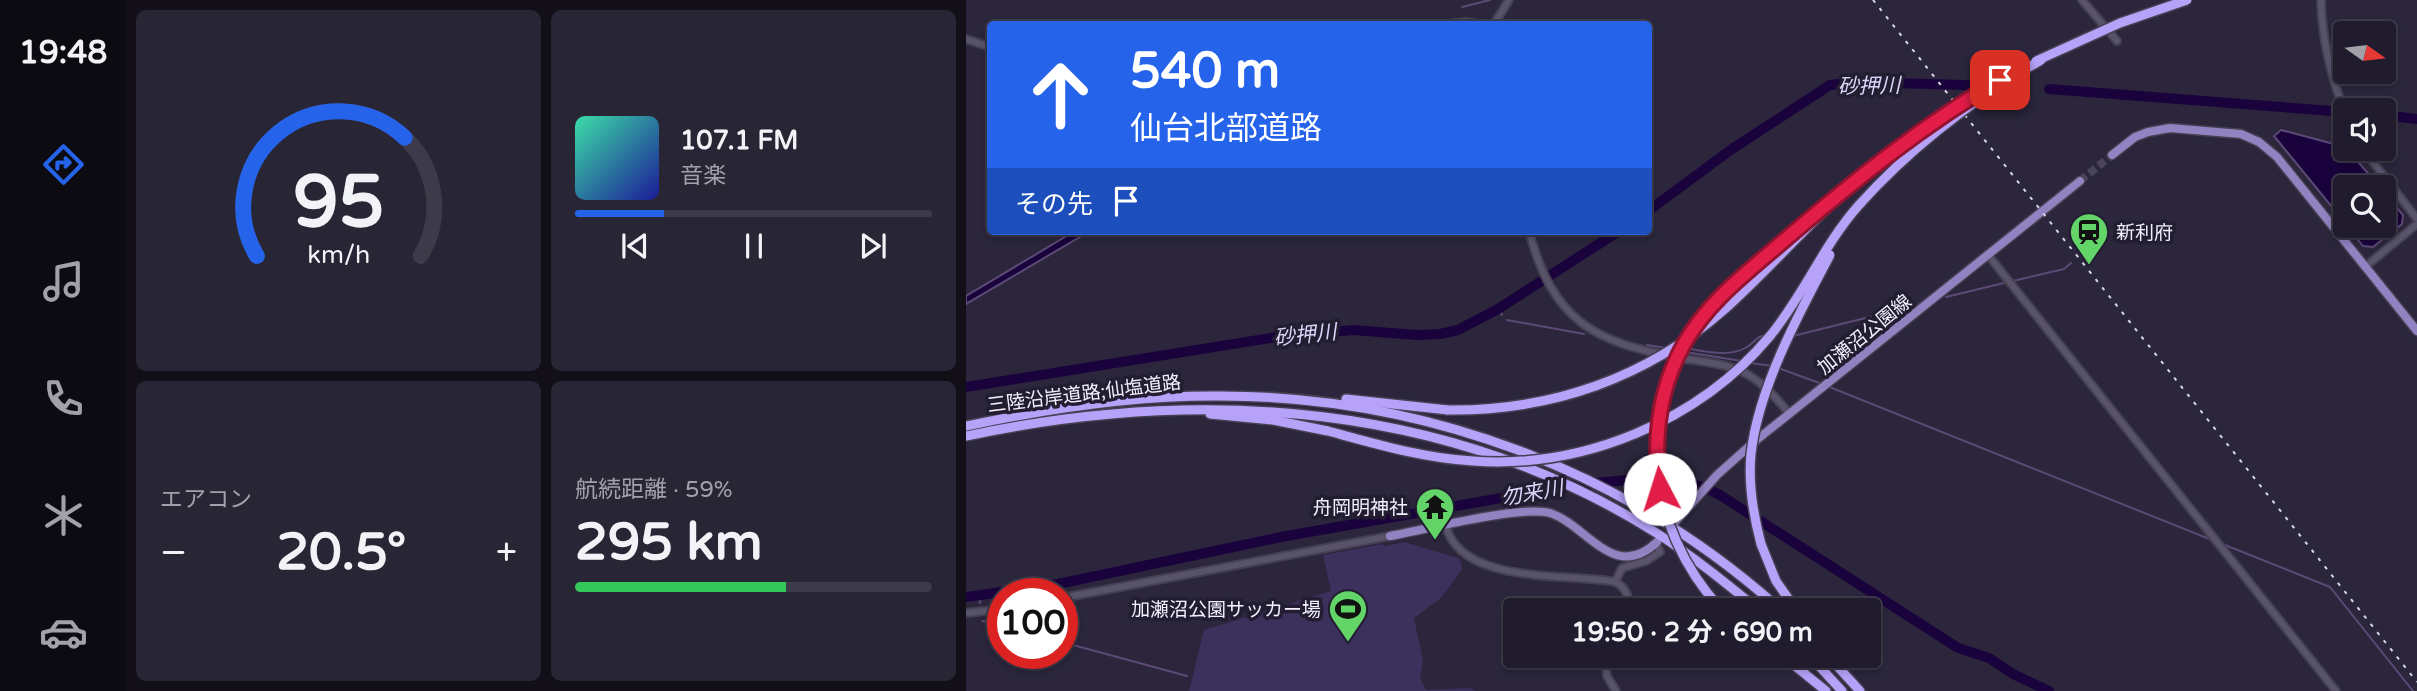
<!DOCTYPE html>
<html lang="ja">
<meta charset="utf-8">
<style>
:root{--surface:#201c2d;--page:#282535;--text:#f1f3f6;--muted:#a2a1aa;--line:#3d3a49;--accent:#2563eb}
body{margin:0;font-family:"Varela Round","Noto Sans JP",sans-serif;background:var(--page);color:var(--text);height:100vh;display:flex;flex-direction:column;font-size:26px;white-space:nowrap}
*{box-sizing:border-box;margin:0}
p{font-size:23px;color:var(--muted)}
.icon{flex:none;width:38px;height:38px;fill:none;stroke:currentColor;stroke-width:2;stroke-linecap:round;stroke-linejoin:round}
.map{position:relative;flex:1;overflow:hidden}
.side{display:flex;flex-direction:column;gap:10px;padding:10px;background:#120f19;width:840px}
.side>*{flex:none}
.top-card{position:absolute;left:21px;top:21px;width:665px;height:214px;border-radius:7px;box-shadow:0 4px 10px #0003,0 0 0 2px var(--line);background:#2563eb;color:#fff;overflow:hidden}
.needle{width:46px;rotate:104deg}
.controls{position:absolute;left:1367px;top:21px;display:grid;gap:14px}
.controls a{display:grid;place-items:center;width:63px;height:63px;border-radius:7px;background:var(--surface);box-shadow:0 4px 10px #0003,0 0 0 2px var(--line);font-size:35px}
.speed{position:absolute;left:21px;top:578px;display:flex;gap:14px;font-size:35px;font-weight:700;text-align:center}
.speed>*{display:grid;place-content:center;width:91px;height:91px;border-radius:50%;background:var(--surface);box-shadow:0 4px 10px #0003,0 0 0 2px var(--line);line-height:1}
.speed .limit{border:10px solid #d22;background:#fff;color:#111}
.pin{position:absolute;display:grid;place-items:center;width:60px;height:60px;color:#fff;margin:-30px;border-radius:14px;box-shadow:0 4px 10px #0006}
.me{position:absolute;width:77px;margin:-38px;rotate:355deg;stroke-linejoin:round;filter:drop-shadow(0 0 5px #0008)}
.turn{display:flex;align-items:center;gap:24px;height:147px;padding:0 28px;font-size:32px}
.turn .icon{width:91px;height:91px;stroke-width:2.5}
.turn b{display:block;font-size:49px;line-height:60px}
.then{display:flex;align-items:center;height:66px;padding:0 28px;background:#0003;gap:14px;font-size:26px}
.big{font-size:52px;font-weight:700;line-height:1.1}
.side .widget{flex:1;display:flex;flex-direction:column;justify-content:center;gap:10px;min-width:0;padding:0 24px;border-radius:10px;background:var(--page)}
.side .dial{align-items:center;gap:0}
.dial svg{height:182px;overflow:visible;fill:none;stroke:var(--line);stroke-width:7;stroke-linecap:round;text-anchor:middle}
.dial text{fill:var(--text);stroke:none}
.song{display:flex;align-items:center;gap:21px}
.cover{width:84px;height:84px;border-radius:10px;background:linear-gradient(135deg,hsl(160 70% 55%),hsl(240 70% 35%))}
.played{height:7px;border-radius:4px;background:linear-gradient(90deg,var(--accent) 25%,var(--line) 25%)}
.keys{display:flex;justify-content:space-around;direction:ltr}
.heat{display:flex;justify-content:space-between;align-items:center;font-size:38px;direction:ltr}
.charge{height:10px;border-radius:5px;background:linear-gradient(90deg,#34c759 59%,var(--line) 0)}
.side .tiles{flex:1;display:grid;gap:10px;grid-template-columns:repeat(2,1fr)}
.trip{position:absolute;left:537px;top:598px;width:378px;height:70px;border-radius:7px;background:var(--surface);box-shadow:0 4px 10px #0003,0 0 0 2px var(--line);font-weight:700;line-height:70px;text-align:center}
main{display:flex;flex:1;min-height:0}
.tabs{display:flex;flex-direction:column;width:126px;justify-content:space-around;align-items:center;background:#0d0b12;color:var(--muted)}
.tabs .icon{width:49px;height:49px}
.tabs .on{color:var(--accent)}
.tabs b{font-size:32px;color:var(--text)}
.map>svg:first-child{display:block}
</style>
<main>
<nav class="tabs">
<b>19:48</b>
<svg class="icon on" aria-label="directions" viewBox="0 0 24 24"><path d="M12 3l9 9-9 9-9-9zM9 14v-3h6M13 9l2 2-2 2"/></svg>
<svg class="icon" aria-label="music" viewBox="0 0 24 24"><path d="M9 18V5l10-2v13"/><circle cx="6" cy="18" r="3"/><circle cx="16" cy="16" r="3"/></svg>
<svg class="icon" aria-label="phone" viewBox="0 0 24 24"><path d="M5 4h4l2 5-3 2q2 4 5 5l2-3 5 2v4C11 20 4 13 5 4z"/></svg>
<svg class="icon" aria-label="climate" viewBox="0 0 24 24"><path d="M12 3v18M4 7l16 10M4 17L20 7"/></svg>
<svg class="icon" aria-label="car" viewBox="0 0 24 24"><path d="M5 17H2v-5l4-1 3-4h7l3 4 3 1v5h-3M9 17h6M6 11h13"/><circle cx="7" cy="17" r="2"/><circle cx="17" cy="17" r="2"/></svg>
</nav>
<section class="side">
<div class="tiles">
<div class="widget dial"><svg viewBox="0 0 100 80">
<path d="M14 69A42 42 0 1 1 86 69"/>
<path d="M14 69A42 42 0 0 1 79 17" stroke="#2563eb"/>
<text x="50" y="56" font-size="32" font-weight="700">95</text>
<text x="50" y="72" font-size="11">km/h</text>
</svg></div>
<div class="widget">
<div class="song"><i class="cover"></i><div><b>107.1 FM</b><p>音楽</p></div></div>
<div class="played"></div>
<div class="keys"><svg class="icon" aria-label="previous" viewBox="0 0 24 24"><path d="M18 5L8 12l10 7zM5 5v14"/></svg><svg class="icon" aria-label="pause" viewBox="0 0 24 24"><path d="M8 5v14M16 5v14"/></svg><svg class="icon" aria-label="next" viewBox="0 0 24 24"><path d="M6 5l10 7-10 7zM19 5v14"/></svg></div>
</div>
<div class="widget"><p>エアコン</p>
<div class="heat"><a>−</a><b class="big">20.5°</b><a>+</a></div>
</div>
<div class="widget"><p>航続距離 · 59%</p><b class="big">295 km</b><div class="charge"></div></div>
</div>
</section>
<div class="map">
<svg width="1451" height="691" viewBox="0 0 1451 691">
<rect width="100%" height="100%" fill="#2b263c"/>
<polygon fill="#3c305c" points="439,542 494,559 496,569 475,598 448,618 457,661 454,678 460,690 503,688 510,691 223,691 238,630 365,591 357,555 416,544 419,546"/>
<g fill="#1a033c" stroke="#5b4a76" stroke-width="2">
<polygon points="1315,130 1379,147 1414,187 1379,187 1379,223 1308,136"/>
<polygon points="1418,192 1437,215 1436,224 1407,247 1397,246 1381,226 1418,226"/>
<polygon points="109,231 124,231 0,304 0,296"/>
</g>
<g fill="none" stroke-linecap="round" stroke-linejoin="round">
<g stroke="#5b4a76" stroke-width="2">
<polyline points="496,7 524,0"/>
<polyline points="1047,281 1098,269 1105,263"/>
<polyline points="980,297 1042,282"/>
<polyline points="532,309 536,315"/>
<polyline points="541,320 618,334"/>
<polyline points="827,336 948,306"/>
<polyline points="681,345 700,348"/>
<path d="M719,348c20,3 45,10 62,-1 8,-5 9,-11 20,-12"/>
<polyline points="719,352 776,361"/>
<polyline points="785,363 807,366"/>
<polyline points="812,368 856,384"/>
<polyline points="861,386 1246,540"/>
<polyline points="1254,543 1364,587 1447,691"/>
<polyline points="13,596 14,603"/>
<polyline points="16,621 37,626"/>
<polyline points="96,642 221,676"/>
</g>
<g stroke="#1a033c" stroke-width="10">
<polyline points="1083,89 1379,112"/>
<polyline points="1418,115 1451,119"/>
<polyline points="682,211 766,149 864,85 889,82 1036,86"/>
<polyline points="0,387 311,337 387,330 451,335 474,334 492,330 532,309 653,231"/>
<path d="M0,597l92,-13 223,-47 288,-51c52,-5 103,-17 151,9l238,153 31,10 24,16 36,17"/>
</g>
<polyline stroke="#494459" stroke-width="8" stroke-dasharray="8 4" stroke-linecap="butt" points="1114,181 1146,155"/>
<g stroke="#454052" stroke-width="10">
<g id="minor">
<polyline points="1116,0 1151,41"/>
<path d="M1355,0c1,40 10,77 24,113"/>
<polyline points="483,24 499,22 511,24"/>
<polyline points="528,24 543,0"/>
<polyline points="0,39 24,47"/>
<polyline points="1397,149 1451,219"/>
<path d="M563,231c24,90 64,111 151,127 22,4 47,5 67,16 17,10 30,25 43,40"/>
<polyline points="1022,255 1370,691"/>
<polyline points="1400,266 1451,224"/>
<path d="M480,526c15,59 122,47 170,56 11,7 15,16 10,29"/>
<polyline points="649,582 656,568 680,561 694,552 690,543"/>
<polyline points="96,598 424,536"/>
<polyline points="0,613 37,609"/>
<polyline points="639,656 641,676 650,691"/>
</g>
</g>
<g stroke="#454052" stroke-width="11">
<g id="major">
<polyline points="1146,155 1169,137 1182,132 1204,128 1275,134 1293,142 1311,157 1451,331"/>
<polyline points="710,521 751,475 788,442 1114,181"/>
<path d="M424,536c34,-6 131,-31 160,-23 37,12 64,70 107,29"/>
</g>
</g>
<g stroke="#454052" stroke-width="12">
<g id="highway">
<polyline points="813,244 855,209"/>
<polyline points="380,399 482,410"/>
<polyline points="244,414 307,420 362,431"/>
<path d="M0,426c80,-17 164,-30 246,-30 210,-2 414,74 570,215"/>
<path d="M0,436c236,-50 484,-34 692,98 36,23 69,50 102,77"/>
<polyline points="795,544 810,581 831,611"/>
<polyline points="817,656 860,691"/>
<polyline points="844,656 876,691"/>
<polyline points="862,656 894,691"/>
</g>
</g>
<use href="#minor" stroke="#58536b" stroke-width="6"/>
<use href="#major" stroke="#9182c1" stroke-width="8"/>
<use href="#highway" stroke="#b7a2fa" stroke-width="9"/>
<polyline stroke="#d9d6e5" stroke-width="2" stroke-dasharray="3.5 7" stroke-linecap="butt" points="907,0 1451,682"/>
<g stroke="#454052" stroke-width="12" stroke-linecap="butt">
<g id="highway-bridge">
<polyline points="1070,61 1154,23 1221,0"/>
<path d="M482,410c104,1 199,-32 277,-101 40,-36 75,-76 114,-112 45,-40 93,-77 145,-108"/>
<path d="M362,431c48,13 95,27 145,30 110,8 226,-40 297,-125 34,-41 54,-92 89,-131 52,-58 115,-106 182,-145"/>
<path d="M795,544c-8,-30 -13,-59 -10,-90 7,-65 48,-141 79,-199"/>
<path d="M754,608c-74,-81 -87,-200 -19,-290 22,-29 51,-51 78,-74"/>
</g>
</g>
<use href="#highway-bridge" stroke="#b7a2fa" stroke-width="9"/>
</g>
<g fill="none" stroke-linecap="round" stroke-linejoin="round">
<g stroke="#92132f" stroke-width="18">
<path id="route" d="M694,489c-7,-50 -1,-100 24,-145 25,-44 65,-73 103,-106 68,-58 136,-113 213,-158"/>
</g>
<use href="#route" stroke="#e11d48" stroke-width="12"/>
</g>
<defs>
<g id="station-pin" transform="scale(2.0125)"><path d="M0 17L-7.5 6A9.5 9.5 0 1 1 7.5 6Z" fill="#63d468" stroke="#221d31"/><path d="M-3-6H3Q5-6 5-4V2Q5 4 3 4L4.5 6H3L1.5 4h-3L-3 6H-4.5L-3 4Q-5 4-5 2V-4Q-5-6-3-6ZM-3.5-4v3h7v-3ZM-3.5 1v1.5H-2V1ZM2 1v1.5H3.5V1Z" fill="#111"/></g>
<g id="temple-pin" transform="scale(2.0125)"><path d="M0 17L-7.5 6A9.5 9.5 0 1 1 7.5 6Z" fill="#63d468" stroke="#221d31"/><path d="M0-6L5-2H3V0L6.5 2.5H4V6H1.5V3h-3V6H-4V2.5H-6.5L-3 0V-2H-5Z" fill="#111"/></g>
<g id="stadium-pin" transform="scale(2.0125)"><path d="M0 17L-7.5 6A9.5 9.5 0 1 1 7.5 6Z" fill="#63d468" stroke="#221d31"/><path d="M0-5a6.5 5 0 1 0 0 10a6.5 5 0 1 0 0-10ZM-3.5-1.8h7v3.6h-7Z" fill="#111"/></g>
</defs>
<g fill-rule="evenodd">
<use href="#station-pin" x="1123" y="232"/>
<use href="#temple-pin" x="469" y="507"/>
<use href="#stadium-pin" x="382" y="609"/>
</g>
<g text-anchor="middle" stroke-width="7" stroke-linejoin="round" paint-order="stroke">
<g font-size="19" fill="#f2effe" stroke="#221d31" text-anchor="end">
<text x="1150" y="239" text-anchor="start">新利府</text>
<text x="442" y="514">舟岡明神社</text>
<text x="355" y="616">加瀬沼公園サッカー場</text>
</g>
<g font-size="19" fill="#f2effe" stroke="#221d31">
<text transform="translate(898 334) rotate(-39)" y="7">加瀬沼公園線</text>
<text transform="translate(118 393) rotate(-7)" y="7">三陸沿岸道路;仙塩道路</text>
</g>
<g font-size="21" font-style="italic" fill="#dcd5fa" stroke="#221d31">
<text transform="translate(903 86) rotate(-1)" y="7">砂押川</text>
<text transform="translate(339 335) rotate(-6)" y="7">砂押川</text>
<text transform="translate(566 493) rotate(-10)" y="7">勿来川</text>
</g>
</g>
</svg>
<div class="controls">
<a><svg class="needle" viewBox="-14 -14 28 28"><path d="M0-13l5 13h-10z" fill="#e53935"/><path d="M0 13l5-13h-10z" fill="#a2a1aa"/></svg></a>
<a><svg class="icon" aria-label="sound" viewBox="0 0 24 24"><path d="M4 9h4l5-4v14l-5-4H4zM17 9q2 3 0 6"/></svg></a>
<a><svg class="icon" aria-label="search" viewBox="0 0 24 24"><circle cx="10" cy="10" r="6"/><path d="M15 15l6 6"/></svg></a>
</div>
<div class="speed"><div class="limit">100</div></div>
<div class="pin" style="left:1034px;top:80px;background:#d93025"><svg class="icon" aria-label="arrive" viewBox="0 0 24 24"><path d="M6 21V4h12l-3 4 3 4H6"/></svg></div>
<svg class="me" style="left:694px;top:489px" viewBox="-20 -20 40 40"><circle r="19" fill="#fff"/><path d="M0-13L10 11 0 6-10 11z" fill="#e11d48"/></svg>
<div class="trip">19:50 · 2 分 · 690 m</div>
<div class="top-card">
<div class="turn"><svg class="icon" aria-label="ahead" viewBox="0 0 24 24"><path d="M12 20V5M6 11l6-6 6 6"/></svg><div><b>540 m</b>仙台北部道路</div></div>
<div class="then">その先<svg class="icon" aria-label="arrive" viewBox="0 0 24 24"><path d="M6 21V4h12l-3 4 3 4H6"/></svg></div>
</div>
</div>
</main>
